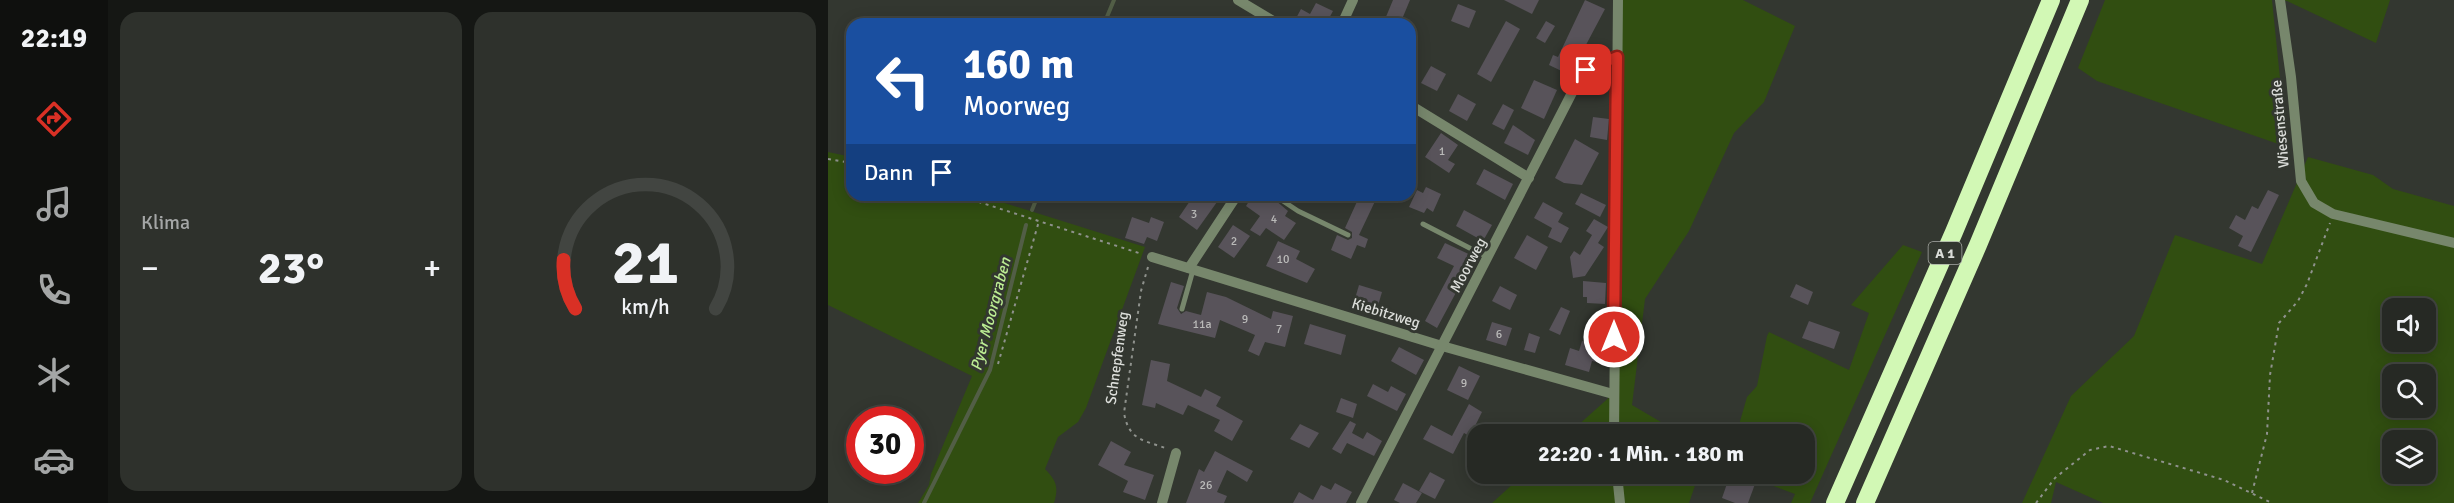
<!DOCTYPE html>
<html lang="de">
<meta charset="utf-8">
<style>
:root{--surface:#262924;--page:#2e312c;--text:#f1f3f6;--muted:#a4a6a6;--line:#424541;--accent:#d93025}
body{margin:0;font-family:Signika,sans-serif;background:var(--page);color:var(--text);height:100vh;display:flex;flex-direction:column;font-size:22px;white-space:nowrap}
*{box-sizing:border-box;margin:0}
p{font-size:20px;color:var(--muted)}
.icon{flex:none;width:33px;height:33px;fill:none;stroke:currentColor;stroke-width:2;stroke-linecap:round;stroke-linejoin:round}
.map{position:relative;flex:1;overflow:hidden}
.sheet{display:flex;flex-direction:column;gap:12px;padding:12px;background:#151714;width:720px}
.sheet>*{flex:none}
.banner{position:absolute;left:18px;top:18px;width:570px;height:183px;border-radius:18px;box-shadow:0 3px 15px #0003,0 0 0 2px var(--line);background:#1a4fa0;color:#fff;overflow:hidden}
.fabs{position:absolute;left:1554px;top:298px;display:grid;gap:12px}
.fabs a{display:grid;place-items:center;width:54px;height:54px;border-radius:12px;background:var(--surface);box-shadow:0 3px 15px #0003,0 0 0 2px var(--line);font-size:30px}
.speed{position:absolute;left:18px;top:406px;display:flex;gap:12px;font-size:30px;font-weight:700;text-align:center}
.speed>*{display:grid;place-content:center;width:78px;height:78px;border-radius:50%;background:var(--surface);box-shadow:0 3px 15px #0003,0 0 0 2px var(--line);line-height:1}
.speed .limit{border:9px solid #d22;background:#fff;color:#111}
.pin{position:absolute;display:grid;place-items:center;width:51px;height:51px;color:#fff;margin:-26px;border-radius:12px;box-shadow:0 3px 9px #0006}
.me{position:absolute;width:66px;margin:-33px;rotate:0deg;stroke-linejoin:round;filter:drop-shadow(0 0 4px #0008)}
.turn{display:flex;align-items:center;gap:21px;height:126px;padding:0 18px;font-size:27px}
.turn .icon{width:78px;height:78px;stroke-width:2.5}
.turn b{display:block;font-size:42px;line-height:51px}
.then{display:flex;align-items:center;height:57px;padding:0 18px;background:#0003;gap:12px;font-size:22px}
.big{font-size:45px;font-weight:800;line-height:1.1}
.sheet .tile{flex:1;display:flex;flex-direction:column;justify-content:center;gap:9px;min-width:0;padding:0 21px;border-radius:18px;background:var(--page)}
.sheet .dial{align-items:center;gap:0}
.dial svg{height:156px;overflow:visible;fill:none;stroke:var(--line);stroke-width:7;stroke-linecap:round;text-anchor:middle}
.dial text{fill:var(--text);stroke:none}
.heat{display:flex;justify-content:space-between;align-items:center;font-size:33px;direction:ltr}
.sheet .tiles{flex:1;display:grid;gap:12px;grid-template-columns:repeat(2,1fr)}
.trip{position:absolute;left:639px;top:424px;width:348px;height:60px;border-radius:18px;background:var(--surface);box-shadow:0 3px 15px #0003,0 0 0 2px var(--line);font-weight:800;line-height:60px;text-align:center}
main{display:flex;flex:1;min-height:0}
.menu{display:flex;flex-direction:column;width:108px;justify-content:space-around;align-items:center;background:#0f100e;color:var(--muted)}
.menu .icon{width:42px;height:42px}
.menu .selected{color:var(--accent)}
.menu b{font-size:27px;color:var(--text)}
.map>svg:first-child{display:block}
</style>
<main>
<nav class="menu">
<b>22:19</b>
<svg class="icon selected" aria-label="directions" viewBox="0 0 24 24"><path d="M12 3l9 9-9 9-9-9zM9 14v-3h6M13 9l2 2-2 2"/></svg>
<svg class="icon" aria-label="music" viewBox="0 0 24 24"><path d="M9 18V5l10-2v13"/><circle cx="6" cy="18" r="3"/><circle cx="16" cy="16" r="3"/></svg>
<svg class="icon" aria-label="phone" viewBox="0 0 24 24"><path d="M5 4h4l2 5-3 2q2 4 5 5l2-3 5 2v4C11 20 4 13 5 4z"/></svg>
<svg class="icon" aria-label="climate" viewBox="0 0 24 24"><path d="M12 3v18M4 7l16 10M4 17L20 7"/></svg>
<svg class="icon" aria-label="car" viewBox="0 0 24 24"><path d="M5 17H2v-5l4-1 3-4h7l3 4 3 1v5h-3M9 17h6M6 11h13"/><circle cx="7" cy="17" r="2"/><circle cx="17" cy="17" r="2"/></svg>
</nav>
<section class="sheet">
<div class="tiles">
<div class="tile"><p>Klima</p>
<div class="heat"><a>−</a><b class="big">23°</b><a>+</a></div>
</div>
<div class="tile dial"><svg viewBox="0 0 100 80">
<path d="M14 69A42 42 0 1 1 86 69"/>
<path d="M14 69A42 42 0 0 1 8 44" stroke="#d93025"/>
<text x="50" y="56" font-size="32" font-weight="700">21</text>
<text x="50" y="72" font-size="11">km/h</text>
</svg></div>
</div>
</section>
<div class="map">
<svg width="1626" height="503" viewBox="0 0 1626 503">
<rect width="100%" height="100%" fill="#333730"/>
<g fill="#314e11" fill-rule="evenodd">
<polygon points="790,0 915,0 967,26 936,102 906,133 861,231 817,299 804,405 855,435 739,435 785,394"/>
<polygon points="1277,0 1444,0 1459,147 1269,81 1250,68"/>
<polygon points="1448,0 1562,0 1548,43 1459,1"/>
<path d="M0,152l24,5v38h127l166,52 -59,161 -8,14 -20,15 -13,32c11,11 14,18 9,34h-136l11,-18 2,-11 41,-98 -144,-71z"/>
<path d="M1480,157l65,18 20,14 61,17v297h-351l-47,-21 -5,21h-29l49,-107 63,-60 41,-101 87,29zM1564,309h34v33h-34zM1564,375h34v33h-34zM1564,441h34v33h-34z"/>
<polygon points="1075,245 1094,252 982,503 963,503 967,494 913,474 976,474 976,435 908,435 919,397 929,386 939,336 941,332 1021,370 1041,313 1023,305"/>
<polygon points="696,474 871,474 861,503 664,503"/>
</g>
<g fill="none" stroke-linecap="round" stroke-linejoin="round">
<g stroke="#525e46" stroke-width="4">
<polyline points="276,24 286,0"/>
<polyline points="204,210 210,195"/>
<polyline points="96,503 162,370 198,225"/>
</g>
</g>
<g fill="#58535a">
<polygon points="565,0 582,0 572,24 555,24"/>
<polygon points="676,0 711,0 704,14"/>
<polygon points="757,0 777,9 742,75 721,65 725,55 730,57"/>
<polygon points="488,3 505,11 498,24 465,24 473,9 482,14"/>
<polygon points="630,4 648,11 641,28 623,21"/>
<polygon points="678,21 692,29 663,82 649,74"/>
<polygon points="718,21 727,26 717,43 708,38"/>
<polygon points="603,66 618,74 609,91 593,83"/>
<polygon points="706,80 729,90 716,119 693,108"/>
<polygon points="630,94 648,104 639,121 621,111"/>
<polygon points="675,104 686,110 676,130 664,124"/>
<polygon points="765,117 781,119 779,140 762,137"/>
<polygon points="685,125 707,140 700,155 676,143"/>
<polygon points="613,133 630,145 620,160 627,164 621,173 597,157"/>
<polygon points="747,139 771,153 754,185 736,183 727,178"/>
<polygon points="656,169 685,184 677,200 648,184"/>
<polygon points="598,187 613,194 605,212 599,208 596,213 581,207 589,190 595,193"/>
<polygon points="1440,190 1451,195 1423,252 1410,246 1415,236 1401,228 1408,215 1417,220 1424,206 1430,209"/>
<polygon points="753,193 778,205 772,217 747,204"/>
<polygon points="366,195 394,195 369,230 351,217"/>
<polygon points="425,195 441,195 460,211 457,216 468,223 456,240 438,228 432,236 422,230 432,216 418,206"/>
<polygon points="532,195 550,195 531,235 540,239 537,248 529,245 523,259 503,250 509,235 520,240 524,238 524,232 517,228"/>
<polygon points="715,202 735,213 730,222 741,228 733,243 720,237 724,228 706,218"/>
<polygon points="636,210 664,225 655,241 628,226"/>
<polygon points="304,217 321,223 323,217 336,222 329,241 319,237 316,244 297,238"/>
<polygon points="766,219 780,227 770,243 776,247 757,276 745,278 742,257 746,251 752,255 764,235 758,231"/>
<polygon points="405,225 422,236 406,258 390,247"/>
<polygon points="699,235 720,247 708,270 686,258"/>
<polygon points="450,241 472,251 468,259 487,269 479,283 438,266"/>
<polygon points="617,243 647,257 609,328 597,321 626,266 609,258"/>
<polygon points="755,281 778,283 777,304 759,303 759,297 755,297"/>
<polygon points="343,282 356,286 349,308 353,314 358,311 373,315 379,292 398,297 443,319 445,311 465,316 457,347 437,342 431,356 420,351 427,335 392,320 387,338 330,324"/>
<polygon points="968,284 985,292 980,305 962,297"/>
<polygon points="531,285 554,292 549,309 526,302"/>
<polygon points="672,286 689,295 682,310 664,301"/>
<polygon points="733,307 742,311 732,335 721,330"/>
<polygon points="981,321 1012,332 1006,349 974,338"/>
<polygon points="664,322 684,328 678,346 658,340"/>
<polygon points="482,324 518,335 513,355 476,344"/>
<polygon points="770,326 779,331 774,347 779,348 777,364 764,361 761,372 737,365 742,348 751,351 754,341 761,343"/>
<polygon points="701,333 712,337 707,353 696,350"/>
<polygon points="571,347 596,360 588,375 563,361"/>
<polygon points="323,360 342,364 339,381 373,397 377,389 393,397 388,406 415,421 404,441 386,431 392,420 360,405 355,415 328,403 327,408 314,405"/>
<polygon points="631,366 652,376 640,400 619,390"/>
<polygon points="545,384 560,392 563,386 578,394 569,411 539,396"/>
<polygon points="513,398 529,404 525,418 508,412"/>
<polygon points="641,404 654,412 648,424 666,435 650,435 650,441 636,433 625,454 595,439 603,425 624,436"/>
<polygon points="522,421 528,424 524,433 535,439 539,432 554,441 546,456 519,443 513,454 504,449"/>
<polygon points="472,424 491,433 481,448 462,439"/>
<polygon points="283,441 303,452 296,465 326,475 317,500 295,492 300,481 270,465"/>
<polygon points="387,451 425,471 419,482 399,470 389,492 399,496 396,503 358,503 371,469 376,472"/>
<polygon points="602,472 617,480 607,499 591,491"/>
<polygon points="902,475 927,484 920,503 907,503 894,498"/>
<polygon points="507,483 524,492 518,503 465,503 471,492 485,500 493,485 503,490"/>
<polygon points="575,483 594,493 588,503 572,503 566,500"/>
</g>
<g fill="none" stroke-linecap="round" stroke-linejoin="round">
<g stroke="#8f928d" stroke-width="2" stroke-dasharray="3 4.5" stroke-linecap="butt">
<polyline points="0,159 24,163"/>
<polyline points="129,195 314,254"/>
<path d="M320,267l-7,24 -17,122c5,28 20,27 44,36"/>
<polyline points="170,364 211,221"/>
<polyline points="1424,493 1439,434 1442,375 1451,323 1470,301 1479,284 1502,223"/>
<polyline points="1208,503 1227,478 1262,450 1281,446 1396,480 1444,503"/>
</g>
<g stroke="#77876c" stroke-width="5">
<polyline points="446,195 470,211 520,235"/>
<polyline points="595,224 659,257"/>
<polyline points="354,309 365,270"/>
</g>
<g stroke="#77876c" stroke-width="10">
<polyline points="410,0 450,24"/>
<polyline points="1452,0 1463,77 1473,181 1486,203 1505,214 1626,243"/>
<polyline points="514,24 525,0"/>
<polyline points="582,105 701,178"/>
<polyline points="324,257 614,346 785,394"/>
<polyline points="361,268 409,195"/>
<polyline points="786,435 790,0"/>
<polyline points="789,474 792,503"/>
<polyline points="334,503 348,453"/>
<polyline points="533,503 748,85 758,70 789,57"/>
</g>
<g stroke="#d2f8b5" stroke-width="18">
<polyline points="1007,503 1126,232 1223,0"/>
<polyline points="1037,503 1150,245 1252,0"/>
</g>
</g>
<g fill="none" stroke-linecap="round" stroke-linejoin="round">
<g stroke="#8d1f18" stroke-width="15">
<polyline id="route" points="758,70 789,57 786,337"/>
</g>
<use href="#route" stroke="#d93025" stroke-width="10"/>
</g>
<g text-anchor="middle" stroke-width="6" stroke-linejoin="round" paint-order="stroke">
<g font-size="12" fill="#babab9">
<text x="614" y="155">1</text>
<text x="366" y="218">3</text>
<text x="446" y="223">4</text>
<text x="406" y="245">2</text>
<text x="455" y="263">10</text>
<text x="417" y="323">9</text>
<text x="374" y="328">11a</text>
<text x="451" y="333">7</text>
<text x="671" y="338">6</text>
<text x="636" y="387">9</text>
<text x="378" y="489">26</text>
</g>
<rect fill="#333730" stroke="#a9aba6" stroke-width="1.5" x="1100.5" y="242" width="33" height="22" rx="4.5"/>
<g font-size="14" font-weight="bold" fill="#dbddd9">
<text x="1117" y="258">A 1</text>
</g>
<g font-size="15" fill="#dbddd9" stroke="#333730">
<text transform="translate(1452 124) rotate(-95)" y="5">Wiesenstraße</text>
<text transform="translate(640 265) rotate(-62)" y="5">Moorweg</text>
<text transform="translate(558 313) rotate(17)" y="5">Kiebitzweg</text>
<text transform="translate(289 358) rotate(-82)" y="5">Schnepfenweg</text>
</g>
<g font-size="16" font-style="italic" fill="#bced93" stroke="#333730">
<text transform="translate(162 314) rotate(-75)" y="6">Pyer Moorgraben</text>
</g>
</g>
</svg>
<div class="fabs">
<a><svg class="icon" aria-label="sound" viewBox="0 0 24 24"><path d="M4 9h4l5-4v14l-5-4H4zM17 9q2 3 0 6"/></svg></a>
<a><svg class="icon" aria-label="search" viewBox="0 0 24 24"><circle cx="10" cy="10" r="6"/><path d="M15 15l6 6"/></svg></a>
<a><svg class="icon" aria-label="layers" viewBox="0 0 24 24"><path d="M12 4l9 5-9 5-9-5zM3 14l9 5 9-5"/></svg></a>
</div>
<div class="speed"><div class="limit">30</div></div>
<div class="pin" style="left:758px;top:70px;background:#d93025"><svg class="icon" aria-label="arrive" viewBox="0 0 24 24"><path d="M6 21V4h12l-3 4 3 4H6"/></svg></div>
<svg class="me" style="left:786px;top:337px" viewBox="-20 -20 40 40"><circle r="17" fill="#d93025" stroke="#fff" stroke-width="3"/><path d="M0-11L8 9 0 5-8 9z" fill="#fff"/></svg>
<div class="trip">22:20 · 1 Min. · 180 m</div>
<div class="banner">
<div class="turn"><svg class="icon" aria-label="left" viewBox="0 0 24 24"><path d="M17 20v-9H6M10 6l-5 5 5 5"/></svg><div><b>160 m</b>Moorweg</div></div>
<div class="then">Dann<svg class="icon" aria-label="arrive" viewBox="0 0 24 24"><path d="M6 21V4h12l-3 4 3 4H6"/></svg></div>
</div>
</div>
</main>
